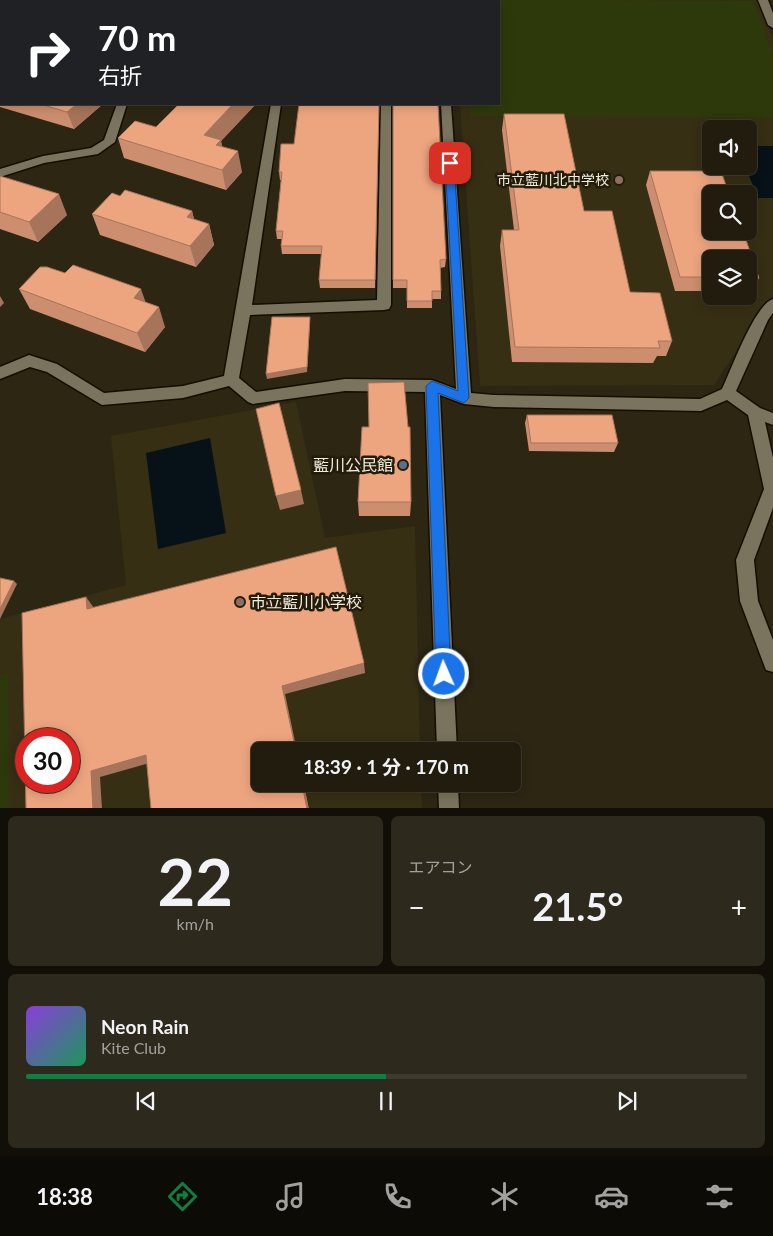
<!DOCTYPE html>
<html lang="ja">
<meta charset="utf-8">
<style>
:root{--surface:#211c0e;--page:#2d291c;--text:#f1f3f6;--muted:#a2a19e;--line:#3e3a2e;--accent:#0b8043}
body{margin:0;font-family:Lato,"Noto Sans JP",sans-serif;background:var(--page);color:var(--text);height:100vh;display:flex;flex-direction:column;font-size:19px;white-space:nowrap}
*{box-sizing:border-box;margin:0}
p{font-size:16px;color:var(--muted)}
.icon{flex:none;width:28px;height:28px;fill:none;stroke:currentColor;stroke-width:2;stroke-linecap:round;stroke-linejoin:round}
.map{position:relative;height:808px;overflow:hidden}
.details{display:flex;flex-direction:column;gap:8px;padding:8px;background:#120f08;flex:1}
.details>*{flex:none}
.guide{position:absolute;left:0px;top:0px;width:500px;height:105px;box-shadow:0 2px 12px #0003,0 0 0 1px var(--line);background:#202124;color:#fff;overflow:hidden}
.fabs{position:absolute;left:702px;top:120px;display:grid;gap:10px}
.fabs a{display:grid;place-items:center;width:55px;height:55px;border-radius:8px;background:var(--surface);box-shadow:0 2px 12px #0003,0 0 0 1px var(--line);font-size:25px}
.speed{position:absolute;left:15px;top:728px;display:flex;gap:10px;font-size:25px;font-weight:700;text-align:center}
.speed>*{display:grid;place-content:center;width:65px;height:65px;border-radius:50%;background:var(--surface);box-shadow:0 2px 12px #0003,0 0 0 1px var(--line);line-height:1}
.speed .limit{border:8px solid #d22;background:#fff;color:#111}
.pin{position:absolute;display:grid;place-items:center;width:42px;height:42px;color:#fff;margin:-21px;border-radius:10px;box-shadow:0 2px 8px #0006}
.me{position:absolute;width:55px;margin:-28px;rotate:358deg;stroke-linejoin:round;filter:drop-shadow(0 0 4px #0008)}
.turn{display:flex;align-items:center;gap:18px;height:105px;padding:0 15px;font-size:22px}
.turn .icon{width:65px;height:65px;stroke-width:2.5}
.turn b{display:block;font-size:35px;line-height:42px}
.big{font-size:38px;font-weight:700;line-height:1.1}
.details .widget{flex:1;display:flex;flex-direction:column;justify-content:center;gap:8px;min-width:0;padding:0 18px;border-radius:8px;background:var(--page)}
.details .dial{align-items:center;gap:0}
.dial b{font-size:65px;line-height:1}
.song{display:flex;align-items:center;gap:15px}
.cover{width:60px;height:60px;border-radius:8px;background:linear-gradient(135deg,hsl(270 70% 55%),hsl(150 70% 35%))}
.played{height:5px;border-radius:2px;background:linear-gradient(90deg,var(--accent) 50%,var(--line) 50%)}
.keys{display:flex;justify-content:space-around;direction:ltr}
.heat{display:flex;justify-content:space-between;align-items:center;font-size:28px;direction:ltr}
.details .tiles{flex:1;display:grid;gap:8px;grid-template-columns:1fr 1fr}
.widget:last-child{grid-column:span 2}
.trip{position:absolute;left:251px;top:742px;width:270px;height:50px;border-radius:8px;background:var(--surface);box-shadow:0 2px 12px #0003,0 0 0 1px var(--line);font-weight:700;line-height:50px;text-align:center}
.tabs{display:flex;height:80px;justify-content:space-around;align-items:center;background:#0d0b06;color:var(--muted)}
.tabs .icon{width:35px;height:35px}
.tabs .current{color:var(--accent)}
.tabs b{font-size:22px;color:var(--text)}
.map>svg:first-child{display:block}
</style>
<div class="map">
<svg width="773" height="809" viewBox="0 0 773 809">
<rect width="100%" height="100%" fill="#2c2613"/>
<g fill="#372f14" fill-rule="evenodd">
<path d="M453,0h305l15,39v256l-59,90 -234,1 -20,-282h39v-103zM711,129h38v37h-38zM711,194h38v37h-38zM711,259h38v37h-38z"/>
<path d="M296,402l29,136 90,-12 5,225h-160v33h161l1,24 -422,1v-190l126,-34 -15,-149zM26,739h43v42h-43z"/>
</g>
<g fill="#2e390b">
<polygon points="481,0 753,1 773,53 773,118 471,116 470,104 499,104 499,1 479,1"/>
<polygon points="8,672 9,808 0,808 0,675"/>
</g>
<g fill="#061217">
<polygon points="749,146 773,146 773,198 758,198 745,166 749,166"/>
<polygon points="210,438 226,533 158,549 146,453"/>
</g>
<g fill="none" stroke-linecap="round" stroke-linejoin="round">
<g stroke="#140e00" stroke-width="3">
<g id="minor">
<rect x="287" y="0" width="10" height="1"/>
<rect x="435" y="0" width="10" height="1"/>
<polygon points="758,0 768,0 773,13 773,28 768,25"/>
<rect x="0" y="23" width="1" height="6"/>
<polygon points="117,104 127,104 115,142 98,154 44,163 0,177 0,169 43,156 91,148 104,140"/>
<path d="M271,104h10l-29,201 125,-5 4,-196h10v201l-2,4 -5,1 -134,5 -11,63 17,14 89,-13 87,1 24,9 -15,-285h10l20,289 23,2 206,4 22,-10c9,-19 33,-85 51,-90v14l-5,7 -32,71 24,17 13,5v12l-8,-3 8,36v50l-19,52 4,41 15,39v32l-7,-2 -26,-69 -4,-41 28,-71 -16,-74 -21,-15 -26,11 -207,-4 -30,-3 -24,-9 17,356h-20l-12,-359 -80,-1 -92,13 -5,-2 -19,-16 -46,12 -81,7 -55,-33 -17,-5 -30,12v-12l29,-12 28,9 47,29 79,-7 41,-10z"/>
<polygon points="438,784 458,784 459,809 439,809"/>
</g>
</g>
<use href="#minor" fill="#7a735d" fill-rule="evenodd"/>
</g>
<g fill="#cc8e6e">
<polygon points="1,39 1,104 103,104 74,129 0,107 0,40"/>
<polygon points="177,104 256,104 221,141 222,147 242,172 226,190 124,158 118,138 156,127 179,104"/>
<polygon points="379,104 375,288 320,288 319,280 322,254 282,254 281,246 282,239 277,239 276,231 281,180 280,180 279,172 294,144"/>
<polygon points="393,104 446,259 445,267 440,268 441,291 441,299 432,299 432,308 407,308 407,288 393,288"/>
<polygon points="504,114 584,211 630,292 672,341 666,356 657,356 653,363 512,362 500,246 502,230 514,230 502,130"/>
<polygon points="650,171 721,171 729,194 711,194 711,231 743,231 759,278 752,291 749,291 749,259 711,259 711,291 675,291 646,185"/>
<polygon points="0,176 67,215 38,242 0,229"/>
<polygon points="120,196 192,211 194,219 209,224 214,245 196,267 100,235 92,214"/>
<polygon points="65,273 145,302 165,327 145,352 30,309 19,289"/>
<polygon points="527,415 618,443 614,452 529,451 525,423"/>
<polygon points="358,502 411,502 410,516 359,516"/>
</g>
<g fill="#a6745a">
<polygon points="77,104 103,104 74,129 67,112"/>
<polygon points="233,104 256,104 221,141 225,160 204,135"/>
<polygon points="238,151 242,172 226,190 222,170"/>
<polygon points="59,194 67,215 38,242 29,222"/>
<polygon points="192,211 197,232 187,217"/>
<polygon points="209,224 214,245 196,267 190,246"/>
<polygon points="141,289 148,309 134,298"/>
<polygon points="0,296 4,303 0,307"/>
<polygon points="159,307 165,327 145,352 137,333"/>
<polygon points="310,317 310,322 307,372 267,379 266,374"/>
<polygon points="301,490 304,504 280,510 276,496"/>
<polygon points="14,581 17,584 0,619 0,609"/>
<polygon points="86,597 94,608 87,609"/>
<polygon points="364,663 365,673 285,694 297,751 296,751 282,686"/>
<polygon points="146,755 153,762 100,777 102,809 93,809 91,771"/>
<polygon points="302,784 304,784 309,809 307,809"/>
</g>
<g fill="#eda580" stroke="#a6745a" fill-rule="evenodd">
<polygon points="189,0 247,0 252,1 188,1"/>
<polygon points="315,0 431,0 432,1 315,1"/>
<polygon points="1,39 1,92 0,92 0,40"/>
<polygon points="40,104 77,104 67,112"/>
<polygon points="179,104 233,104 204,135 221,140 216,145 238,151 222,170 118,138 135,121 156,127"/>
<polygon points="299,104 379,104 375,280 319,280 322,246 281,246 283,231 276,231 282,172 279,172 281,144 294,144"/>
<polygon points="393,104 438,104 446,259 440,260 441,291 432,291 432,301 407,301 407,280 393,280"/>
<polygon points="504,114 564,114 584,211 612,211 630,292 660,293 672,341 658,341 660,348 515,347 502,230 519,230"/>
<polygon points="650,171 721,171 729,194 711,194 711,231 743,231 759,278 749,278 749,259 711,259 711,277 680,277"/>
<polygon points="0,176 59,194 29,222 0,212"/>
<polygon points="125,190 192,211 187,217 209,224 190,246 92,214 112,193 120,196"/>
<polygon points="73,265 141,289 134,298 159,307 137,333 19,289 40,267 47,267 65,273"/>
<polygon points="272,317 310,317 307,367 266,374"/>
<polygon points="404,382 408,427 410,427 411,502 358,502 362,427 369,427 368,383"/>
<polygon points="279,403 301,490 276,496 256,409"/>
<polygon points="527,415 612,415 618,443 531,443"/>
<path d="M336,547l28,116 -82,23 14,65h-36v33h42l5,25h-156l-5,-54 -55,16 2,38h-67l-4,-196 64,-16 1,12zM26,739h43v42h-43z"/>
<polygon points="0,578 14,581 0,609"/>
</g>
<polygon fill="#1a73e8" stroke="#114b97" points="450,160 454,163 469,398 464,403 438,393 451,674 448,679 444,681 439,679 436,674 426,386 432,381 458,391 445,163"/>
<g fill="#8d6e63" stroke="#221c09" stroke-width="2">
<circle cx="619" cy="180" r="5"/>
<circle cx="240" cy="602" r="5"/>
</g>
<circle fill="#5c6f8a" stroke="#221c09" stroke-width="2" cx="403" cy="465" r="5"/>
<g text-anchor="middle" stroke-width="5" stroke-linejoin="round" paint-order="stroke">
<g font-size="14" fill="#f0ece0" stroke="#221c09" text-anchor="end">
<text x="609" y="185">市立藍川北中学校</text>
</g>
<g font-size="16" fill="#f0ece0" stroke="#221c09" text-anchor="end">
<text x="393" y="471">藍川公民館</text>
<text x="250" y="608" text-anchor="start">市立藍川小学校</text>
</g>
</g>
</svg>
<div class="fabs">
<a><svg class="icon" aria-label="sound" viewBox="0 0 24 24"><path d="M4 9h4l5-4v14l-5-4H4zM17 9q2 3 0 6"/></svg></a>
<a><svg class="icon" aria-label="search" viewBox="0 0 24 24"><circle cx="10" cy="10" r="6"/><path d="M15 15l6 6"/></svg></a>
<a><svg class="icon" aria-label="layers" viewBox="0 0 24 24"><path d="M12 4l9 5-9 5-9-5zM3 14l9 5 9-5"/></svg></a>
</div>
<div class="speed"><div class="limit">30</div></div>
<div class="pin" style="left:450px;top:163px;background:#d93025"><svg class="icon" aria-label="arrive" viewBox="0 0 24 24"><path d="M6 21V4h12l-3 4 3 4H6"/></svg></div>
<svg class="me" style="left:444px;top:674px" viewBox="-20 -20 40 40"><circle r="17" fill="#1a73e8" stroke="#fff" stroke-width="3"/><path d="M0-11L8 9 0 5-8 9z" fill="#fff"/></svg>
<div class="trip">18:39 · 1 分 · 170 m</div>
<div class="guide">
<div class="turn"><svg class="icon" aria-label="right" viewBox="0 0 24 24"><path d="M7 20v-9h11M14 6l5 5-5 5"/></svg><div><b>70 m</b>右折</div></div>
</div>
</div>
<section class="details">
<div class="tiles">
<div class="widget dial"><b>22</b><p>km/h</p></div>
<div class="widget"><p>エアコン</p>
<div class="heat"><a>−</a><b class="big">21.5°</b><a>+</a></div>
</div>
<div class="widget">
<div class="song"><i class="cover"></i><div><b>Neon Rain</b><p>Kite Club</p></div></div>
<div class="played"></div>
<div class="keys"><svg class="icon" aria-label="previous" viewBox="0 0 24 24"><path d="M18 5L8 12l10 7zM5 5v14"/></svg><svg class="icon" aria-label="pause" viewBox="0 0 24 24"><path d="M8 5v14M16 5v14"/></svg><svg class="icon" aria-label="next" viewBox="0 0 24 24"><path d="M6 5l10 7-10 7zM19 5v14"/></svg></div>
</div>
</div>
</section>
<nav class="tabs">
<b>18:38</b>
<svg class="icon current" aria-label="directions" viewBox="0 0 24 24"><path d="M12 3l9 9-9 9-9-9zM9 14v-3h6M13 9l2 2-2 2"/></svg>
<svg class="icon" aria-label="music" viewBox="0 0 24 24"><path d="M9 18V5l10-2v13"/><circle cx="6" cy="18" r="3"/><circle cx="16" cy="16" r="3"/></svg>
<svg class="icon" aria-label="phone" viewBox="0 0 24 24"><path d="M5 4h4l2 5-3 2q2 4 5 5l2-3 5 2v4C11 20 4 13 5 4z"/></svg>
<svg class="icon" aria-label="climate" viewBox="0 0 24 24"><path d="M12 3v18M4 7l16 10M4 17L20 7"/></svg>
<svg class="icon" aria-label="car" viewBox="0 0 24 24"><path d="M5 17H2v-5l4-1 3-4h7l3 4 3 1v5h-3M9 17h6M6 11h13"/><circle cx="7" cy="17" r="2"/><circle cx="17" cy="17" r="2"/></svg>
<svg class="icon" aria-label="filters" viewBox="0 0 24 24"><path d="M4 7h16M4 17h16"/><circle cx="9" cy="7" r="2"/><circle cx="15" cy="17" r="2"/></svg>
</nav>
